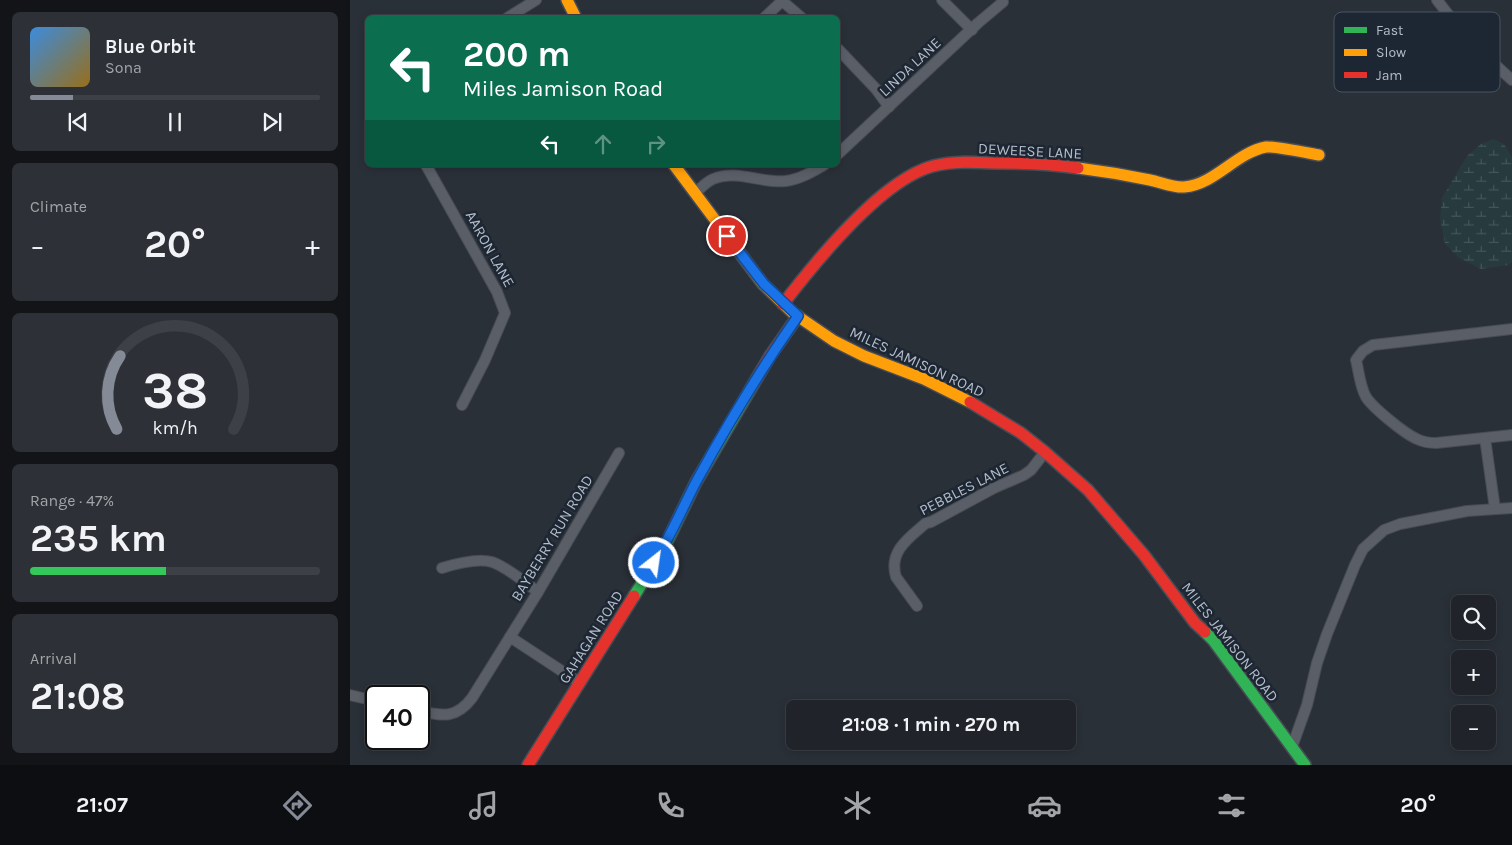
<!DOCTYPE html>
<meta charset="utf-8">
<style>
:root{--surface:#20242a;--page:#2d3036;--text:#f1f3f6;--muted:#a2a4a8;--line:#3d4147;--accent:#848b96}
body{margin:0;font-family:Karla,sans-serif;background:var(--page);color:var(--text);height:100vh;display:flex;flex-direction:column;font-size:19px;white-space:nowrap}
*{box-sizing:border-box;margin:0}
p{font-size:16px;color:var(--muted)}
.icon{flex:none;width:28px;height:28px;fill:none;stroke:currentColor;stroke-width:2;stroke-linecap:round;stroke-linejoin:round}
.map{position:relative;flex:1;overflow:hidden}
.sheet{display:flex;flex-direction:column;gap:12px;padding:12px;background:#121417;width:350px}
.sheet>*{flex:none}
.guide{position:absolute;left:15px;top:15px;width:475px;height:152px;border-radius:8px;box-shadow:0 2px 8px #0003,0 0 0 1px var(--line);background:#0b6e4f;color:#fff;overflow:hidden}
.buttons{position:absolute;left:1101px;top:595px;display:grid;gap:10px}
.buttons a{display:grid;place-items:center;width:45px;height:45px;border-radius:8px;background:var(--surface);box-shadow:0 2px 8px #0003,0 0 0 1px var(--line);font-size:25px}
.speed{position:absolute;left:15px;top:685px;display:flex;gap:10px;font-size:25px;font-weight:700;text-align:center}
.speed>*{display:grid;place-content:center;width:65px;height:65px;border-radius:50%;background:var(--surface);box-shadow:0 2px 8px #0003,0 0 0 1px var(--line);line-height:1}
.speed .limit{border:2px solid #111;border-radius:8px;background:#fff;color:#111}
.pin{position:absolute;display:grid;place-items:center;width:42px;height:42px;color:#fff;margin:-21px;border:2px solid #fff;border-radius:50%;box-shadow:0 1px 5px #0007}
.me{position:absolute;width:55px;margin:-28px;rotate:30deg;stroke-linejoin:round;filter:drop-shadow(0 0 4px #0008)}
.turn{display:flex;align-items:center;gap:18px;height:105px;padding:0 15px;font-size:22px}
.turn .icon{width:65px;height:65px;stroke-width:2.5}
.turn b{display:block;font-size:35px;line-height:42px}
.lanes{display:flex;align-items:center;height:48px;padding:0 15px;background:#0003;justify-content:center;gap:25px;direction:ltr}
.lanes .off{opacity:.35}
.big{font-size:38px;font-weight:700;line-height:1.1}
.sheet .card{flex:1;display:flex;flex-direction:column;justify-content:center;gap:8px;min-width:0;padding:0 18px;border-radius:8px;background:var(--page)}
.sheet .dial{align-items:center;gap:0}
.dial svg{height:130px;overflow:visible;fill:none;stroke:var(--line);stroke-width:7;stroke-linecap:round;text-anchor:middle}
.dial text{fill:var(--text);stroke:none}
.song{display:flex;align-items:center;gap:15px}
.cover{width:60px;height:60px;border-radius:8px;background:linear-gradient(135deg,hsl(210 70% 55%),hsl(40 70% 35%))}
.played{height:5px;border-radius:2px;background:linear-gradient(90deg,var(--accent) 15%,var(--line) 15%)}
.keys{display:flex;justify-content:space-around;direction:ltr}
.heat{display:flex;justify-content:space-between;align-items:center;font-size:28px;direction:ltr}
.charge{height:8px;border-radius:4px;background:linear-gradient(90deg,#34c759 47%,var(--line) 0)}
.trip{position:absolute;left:436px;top:700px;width:290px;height:50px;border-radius:8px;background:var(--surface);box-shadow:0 2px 8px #0003,0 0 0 1px var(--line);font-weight:700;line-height:50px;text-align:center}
.dock{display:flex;height:80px;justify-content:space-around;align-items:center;background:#0d0e11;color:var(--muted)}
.dock .icon{width:35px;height:35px}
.dock .active{color:var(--accent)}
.dock b{font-size:22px;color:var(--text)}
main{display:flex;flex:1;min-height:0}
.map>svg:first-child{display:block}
</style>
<main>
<section class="sheet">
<div class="card">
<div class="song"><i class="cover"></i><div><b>Blue Orbit</b><p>Sona</p></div></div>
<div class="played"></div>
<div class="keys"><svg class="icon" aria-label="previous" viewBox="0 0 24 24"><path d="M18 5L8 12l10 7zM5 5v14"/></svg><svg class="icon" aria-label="pause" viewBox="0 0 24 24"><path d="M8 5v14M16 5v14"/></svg><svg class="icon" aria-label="next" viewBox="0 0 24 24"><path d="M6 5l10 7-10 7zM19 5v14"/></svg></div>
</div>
<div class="card"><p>Climate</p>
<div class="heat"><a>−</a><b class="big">20°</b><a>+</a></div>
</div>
<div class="card dial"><svg viewBox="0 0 100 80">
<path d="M14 69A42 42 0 1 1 86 69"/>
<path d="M14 69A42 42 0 0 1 16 24" stroke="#848b96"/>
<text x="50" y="56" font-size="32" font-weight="700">38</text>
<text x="50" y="72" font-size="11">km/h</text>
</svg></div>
<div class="card"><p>Range · 47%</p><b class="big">235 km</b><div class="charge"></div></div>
<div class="card"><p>Arrival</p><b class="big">21:08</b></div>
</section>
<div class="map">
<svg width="1162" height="765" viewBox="0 0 1162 765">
<defs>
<pattern id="wetland-marsh" width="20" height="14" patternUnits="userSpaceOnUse" patternTransform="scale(1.25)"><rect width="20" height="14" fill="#273a3e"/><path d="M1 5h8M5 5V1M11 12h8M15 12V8" fill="none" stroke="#445559"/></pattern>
</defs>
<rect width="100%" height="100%" fill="#2a3038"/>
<polygon fill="url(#wetland-marsh)" points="1143,139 1154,144 1162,157 1162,262 1159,265 1131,269 1109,258 1095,244 1090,219 1092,198 1117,156 1131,144"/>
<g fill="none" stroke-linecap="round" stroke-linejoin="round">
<g stroke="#484c55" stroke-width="12">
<g id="street">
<polyline points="431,0 452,18"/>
<polyline points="592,0 622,30"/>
<polyline points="1087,0 1118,40 1162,80"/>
<polyline points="157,18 186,0"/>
<polyline points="414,18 432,1"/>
<polyline points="488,49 526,89 539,107"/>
<polyline points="488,154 628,23 653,2"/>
<polyline points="76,165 147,292 155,313 135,360 112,405"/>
<path d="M345,193c6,-5 11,-11 18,-14 24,-10 49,5 73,2 14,-2 26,-9 38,-16"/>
<path d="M1162,329l-139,16 -10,6 -7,9c3,12 4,27 10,37 7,11 39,37 51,42 6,3 12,4 19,4l76,-8"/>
<polyline points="1135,438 1145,509"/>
<path d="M92,568c13,-4 36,-10 50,-6 13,4 34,21 46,30"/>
<path d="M567,606l-21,-29c-8,-26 14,-40 30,-54l5,-1 63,-34 30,-13 7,-5 14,-18"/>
<polyline points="160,637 230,683"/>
<polyline points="0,695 26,701"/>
<path d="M69,711c24,5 37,8 53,-13l66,-106 81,-139"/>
<polyline points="942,747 957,705 967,663 977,634 1005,565 1013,549 1034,530 1050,524 1117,511 1162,508"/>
</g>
</g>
<g stroke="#484c55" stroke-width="14">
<g id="fast">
<polyline points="284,596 314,548 346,482 407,378"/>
<polyline points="855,632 863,640 955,765"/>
</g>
</g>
<g stroke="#484c55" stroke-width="14">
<g id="slow">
<polyline points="217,0 226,18"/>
<polyline points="324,165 413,284 443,313 484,341 514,356 574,379 620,402"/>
<path d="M728,168c24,3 48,7 72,12 10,2 24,8 34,7 32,-3 51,-34 82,-40 9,-1 42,6 53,8"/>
</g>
</g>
<g stroke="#484c55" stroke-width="14">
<g id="jam">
<path d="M433,304c33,-43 98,-124 150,-138 20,-5 41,-4 61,-3 28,0 56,1 84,5"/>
<polyline points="407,378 420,356 448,316"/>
<polyline points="620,402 671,433 695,452 738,490 794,555 845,623 855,632"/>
<polyline points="178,765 284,596"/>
</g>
</g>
<use href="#street" stroke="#5a5e66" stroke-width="10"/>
<use href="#fast" stroke="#30b455" stroke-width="11"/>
<use href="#slow" stroke="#ff9f0a" stroke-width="11"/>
<use href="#jam" stroke="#e5322d" stroke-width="11"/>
</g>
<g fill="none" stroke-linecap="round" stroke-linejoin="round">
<g stroke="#114b97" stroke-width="12">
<path id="route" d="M304,563c16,-26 28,-54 42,-81 31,-57 65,-113 102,-166l-34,-32 -37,-48"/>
</g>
<use href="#route" stroke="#1a73e8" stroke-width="9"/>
</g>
<g text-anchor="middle" stroke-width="5" stroke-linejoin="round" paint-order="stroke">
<g font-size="15" fill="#b4bcc9" stroke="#1d2633">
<text transform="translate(560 67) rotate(-43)" y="5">LINDA LANE</text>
<text transform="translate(680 151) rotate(3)" y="5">DEWEESE LANE</text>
<text transform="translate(140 249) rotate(61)" y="5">AARON LANE</text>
<text transform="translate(567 362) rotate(25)" y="5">MILES JAMISON ROAD</text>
<text transform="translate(614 489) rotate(-27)" y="5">PEBBLES LANE</text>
<text transform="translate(202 538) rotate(-59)" y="5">BAYBERRY RUN ROAD</text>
<text transform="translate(241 637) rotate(-58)" y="5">GAHAGAN ROAD</text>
<text transform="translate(880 642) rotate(52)" y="5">MILES JAMISON ROAD</text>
</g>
</g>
<rect x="984" y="12" width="166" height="80" rx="8" fill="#1d2633" stroke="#4a5360" stroke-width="1"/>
<rect x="994" y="27" width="23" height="6" fill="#30b455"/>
<rect x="994" y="49" width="23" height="7" fill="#ff9f0a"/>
<rect x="994" y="72" width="23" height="6" fill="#e5322d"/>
<g font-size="14" fill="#b4bcc9">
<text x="1026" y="35">Fast</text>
<text x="1026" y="57">Slow</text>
<text x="1026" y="80">Jam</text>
</g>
</svg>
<div class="buttons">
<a><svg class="icon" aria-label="search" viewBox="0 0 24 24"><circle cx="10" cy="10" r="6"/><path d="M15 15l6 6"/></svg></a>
<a>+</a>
<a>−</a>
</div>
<div class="speed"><div class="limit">40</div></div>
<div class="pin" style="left:377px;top:236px;background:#d93025"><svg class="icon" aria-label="arrive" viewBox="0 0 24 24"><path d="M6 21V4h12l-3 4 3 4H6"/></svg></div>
<svg class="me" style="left:304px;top:563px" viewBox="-20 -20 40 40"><circle r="17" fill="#1a73e8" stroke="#fff" stroke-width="3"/><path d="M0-11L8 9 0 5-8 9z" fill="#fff"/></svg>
<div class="trip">21:08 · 1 min · 270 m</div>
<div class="guide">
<div class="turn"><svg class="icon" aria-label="left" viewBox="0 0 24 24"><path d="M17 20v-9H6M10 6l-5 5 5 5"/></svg><div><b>200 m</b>Miles Jamison Road</div></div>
<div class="lanes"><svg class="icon" aria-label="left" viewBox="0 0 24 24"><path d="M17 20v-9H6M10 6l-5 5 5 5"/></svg><svg class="icon off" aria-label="ahead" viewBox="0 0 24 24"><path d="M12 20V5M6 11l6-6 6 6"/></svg><svg class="icon off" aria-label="right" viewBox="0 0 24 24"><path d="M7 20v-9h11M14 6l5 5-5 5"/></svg></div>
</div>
</div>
</main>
<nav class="dock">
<b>21:07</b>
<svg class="icon active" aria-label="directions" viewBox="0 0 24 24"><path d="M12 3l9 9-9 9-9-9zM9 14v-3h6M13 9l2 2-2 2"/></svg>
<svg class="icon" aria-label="music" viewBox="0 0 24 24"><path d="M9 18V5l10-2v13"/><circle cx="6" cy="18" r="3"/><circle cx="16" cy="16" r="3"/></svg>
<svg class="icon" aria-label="phone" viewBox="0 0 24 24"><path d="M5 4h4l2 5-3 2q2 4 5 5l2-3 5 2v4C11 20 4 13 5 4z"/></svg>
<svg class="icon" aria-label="climate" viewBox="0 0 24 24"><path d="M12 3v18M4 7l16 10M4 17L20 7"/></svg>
<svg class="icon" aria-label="car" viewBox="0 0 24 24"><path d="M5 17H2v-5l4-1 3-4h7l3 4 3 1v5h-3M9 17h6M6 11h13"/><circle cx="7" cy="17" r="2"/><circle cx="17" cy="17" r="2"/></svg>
<svg class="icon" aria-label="filters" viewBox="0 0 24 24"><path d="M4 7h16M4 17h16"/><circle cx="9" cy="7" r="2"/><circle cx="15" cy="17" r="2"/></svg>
<b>20°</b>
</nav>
